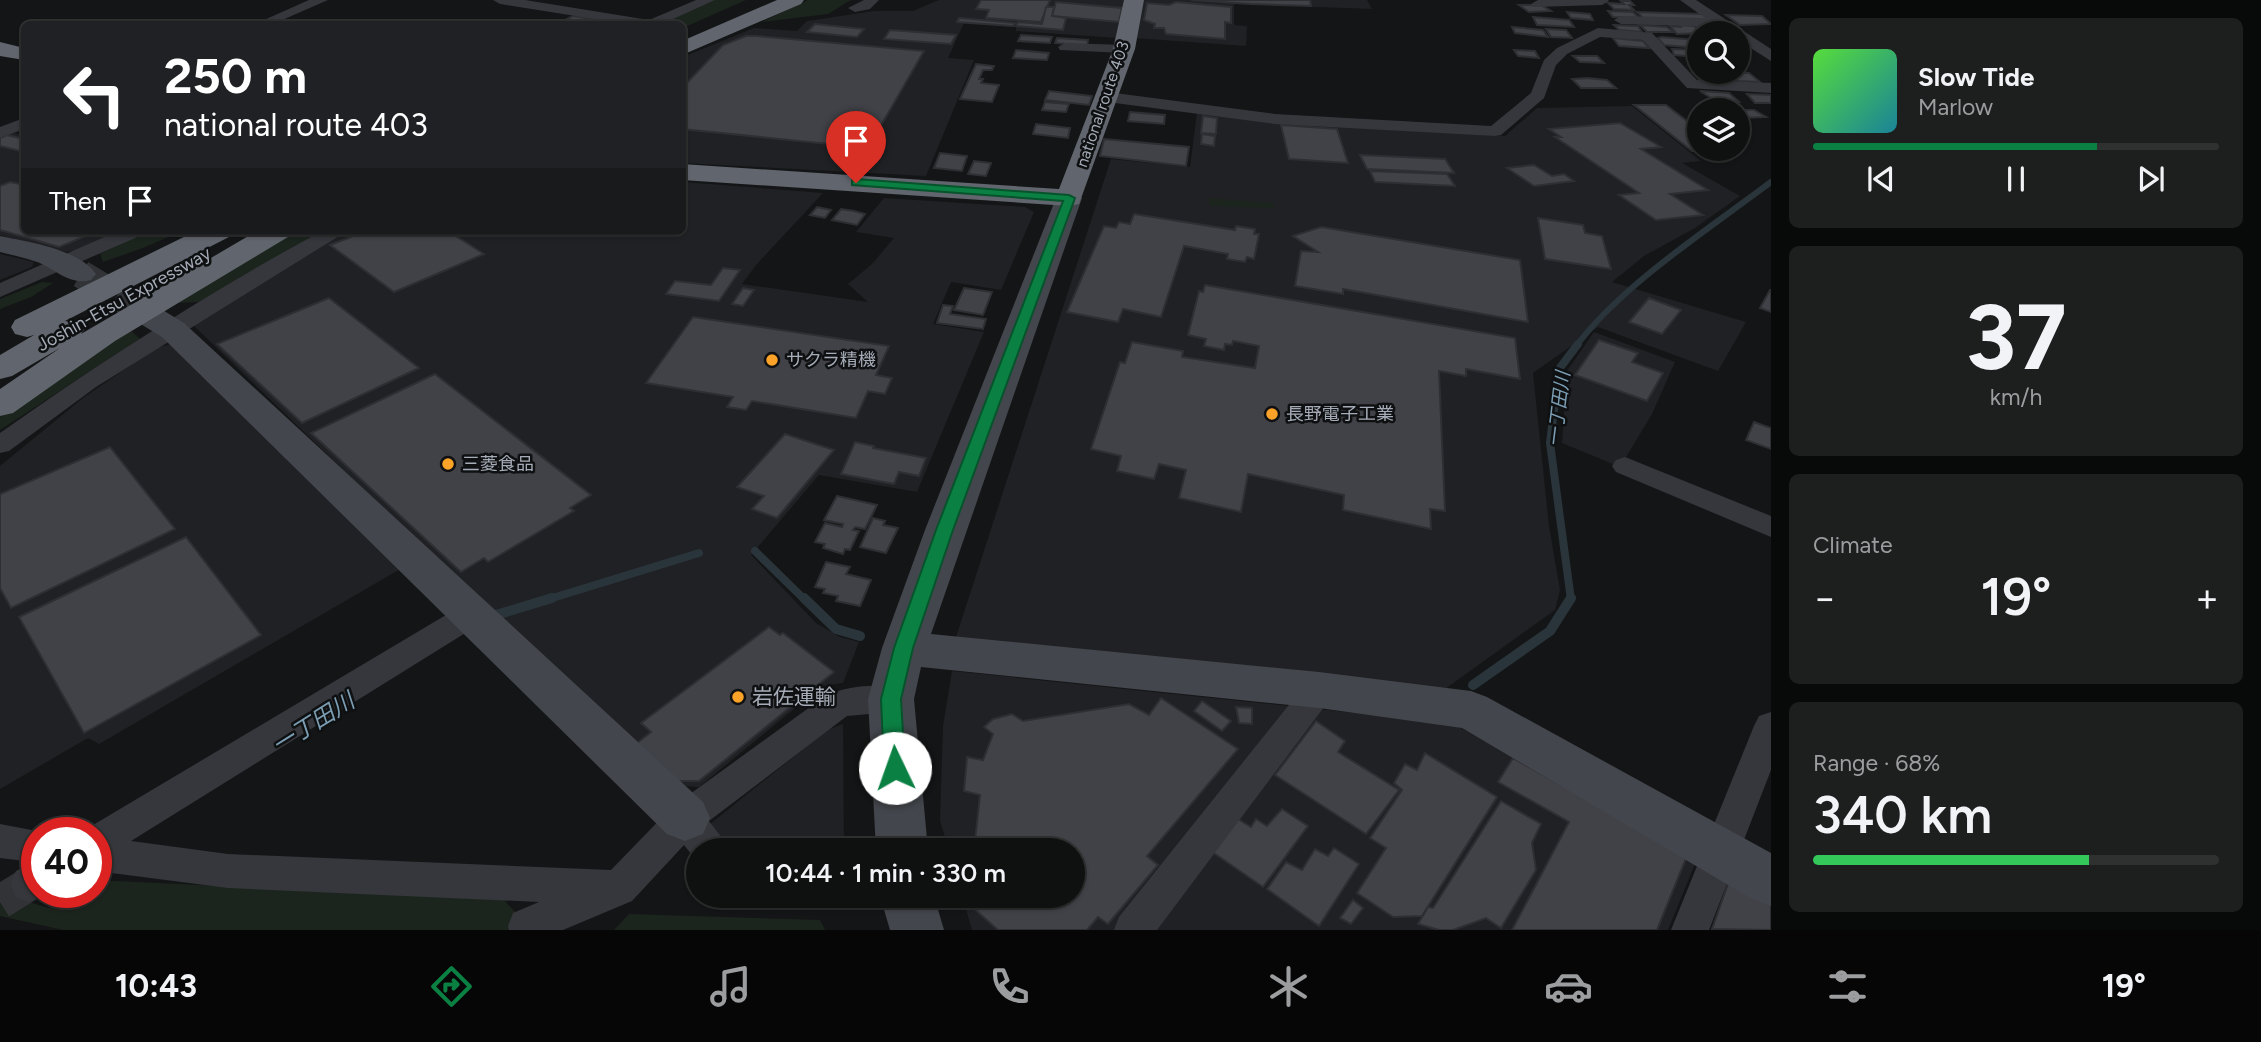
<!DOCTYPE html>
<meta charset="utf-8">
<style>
:root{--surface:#0f1010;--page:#1d1e1e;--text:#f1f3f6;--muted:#9b9d9f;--line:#2f3030;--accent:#0b8043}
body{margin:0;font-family:Figtree,"Noto Sans JP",sans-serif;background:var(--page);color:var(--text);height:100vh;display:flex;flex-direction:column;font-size:26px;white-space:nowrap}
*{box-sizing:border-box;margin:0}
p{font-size:23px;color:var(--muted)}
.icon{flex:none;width:38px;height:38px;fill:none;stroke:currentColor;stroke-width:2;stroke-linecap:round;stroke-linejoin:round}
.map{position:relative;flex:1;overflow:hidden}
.sheet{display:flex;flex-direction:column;gap:18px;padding:18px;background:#080909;width:490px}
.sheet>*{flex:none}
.hud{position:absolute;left:21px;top:21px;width:665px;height:214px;border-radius:10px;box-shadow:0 2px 5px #0004,0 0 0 2px var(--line);background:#202124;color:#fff;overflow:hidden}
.controls{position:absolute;left:1687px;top:21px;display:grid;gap:14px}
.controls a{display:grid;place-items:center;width:63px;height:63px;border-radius:50%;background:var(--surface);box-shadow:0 2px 5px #0004,0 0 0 2px var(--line);font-size:35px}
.speed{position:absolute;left:21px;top:817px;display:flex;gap:14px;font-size:35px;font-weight:700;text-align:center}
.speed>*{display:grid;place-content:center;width:91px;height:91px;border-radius:50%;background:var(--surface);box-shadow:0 2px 5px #0004,0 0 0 2px var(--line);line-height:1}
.speed .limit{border:10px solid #d22;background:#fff;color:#111}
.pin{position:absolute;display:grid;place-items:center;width:60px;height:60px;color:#fff;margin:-72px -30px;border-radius:50% 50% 50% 0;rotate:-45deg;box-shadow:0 0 7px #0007}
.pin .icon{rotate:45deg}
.me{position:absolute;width:77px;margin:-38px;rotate:357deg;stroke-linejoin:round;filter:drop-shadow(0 0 5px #0008)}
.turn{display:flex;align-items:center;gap:24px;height:147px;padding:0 28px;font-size:32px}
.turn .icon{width:91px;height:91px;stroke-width:2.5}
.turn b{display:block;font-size:49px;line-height:60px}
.then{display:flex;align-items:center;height:66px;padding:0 28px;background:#0003;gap:14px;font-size:26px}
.big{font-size:52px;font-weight:600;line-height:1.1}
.sheet .card{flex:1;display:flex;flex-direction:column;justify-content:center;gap:10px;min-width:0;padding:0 24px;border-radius:10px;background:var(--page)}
.sheet .dial{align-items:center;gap:0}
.dial b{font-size:91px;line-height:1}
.song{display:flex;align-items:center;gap:21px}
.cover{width:84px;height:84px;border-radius:10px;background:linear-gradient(135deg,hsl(110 70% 55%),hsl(190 70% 35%))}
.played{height:7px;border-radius:4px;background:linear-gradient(90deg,var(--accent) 70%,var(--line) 70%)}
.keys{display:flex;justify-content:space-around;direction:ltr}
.heat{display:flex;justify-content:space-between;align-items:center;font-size:38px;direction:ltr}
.charge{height:10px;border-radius:5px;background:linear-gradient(90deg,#34c759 68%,var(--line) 0)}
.trip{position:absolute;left:686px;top:838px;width:399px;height:70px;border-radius:35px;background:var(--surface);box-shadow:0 2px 5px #0004,0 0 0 2px var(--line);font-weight:600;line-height:70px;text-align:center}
.menu{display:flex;height:112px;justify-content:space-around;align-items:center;background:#060606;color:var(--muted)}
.menu .icon{width:49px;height:49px}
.menu .active{color:var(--accent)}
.menu b{font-size:32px;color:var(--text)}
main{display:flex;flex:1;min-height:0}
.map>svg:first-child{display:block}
</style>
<main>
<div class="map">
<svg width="1771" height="930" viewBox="0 0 1771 930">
<rect width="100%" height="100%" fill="#141516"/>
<g fill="#202124">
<polygon points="939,0 1127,0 1118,38 1016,31 1016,27 964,23 948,58 974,60 926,176 683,163 683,57 754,28 797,31 807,21 874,11 913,11"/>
<polygon points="1142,0 1367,0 1372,9 1236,4 1234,5 1234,25 1247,26 1246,46 1134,38"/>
<polygon points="1632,106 1701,161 1682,163 1740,196 1695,228 1644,256 1612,282 1746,322 1718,371 1598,327 1533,373 1549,526 1560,590 1555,610 1445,689 955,640 1111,159 1190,167 1197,112 1278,123 1505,136 1537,108"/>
<polygon points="11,132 24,136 24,231 123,231 78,251 65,252 0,235 0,137"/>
<polygon points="683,182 823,193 756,265 742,284 868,302 848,284 872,264 894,238 856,232 884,198 1025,207 1034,212 1001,290 951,282 933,324 984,332 917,492 819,475 751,555 816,623 840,637 859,642 843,683 822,686 699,787 670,785 194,326 224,302 345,231 682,231"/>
<polygon points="0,254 34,262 32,267 0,280"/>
<polygon points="1594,332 1675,362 1652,414 1620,467 1562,443 1567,371"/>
<polygon points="172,344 402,568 99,744 88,738 0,789 0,466 83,398 156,348"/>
<polygon points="952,671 1452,723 1697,859 1668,930 972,930 962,896 1073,896 1073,850 949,850 940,821 943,726"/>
<polygon points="843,724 844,850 724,850 705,828 827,730"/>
</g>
<g fill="#1c251d">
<polygon points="715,0 746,0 683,28 682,24 658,24"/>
<polygon points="808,0 851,0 828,14 762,22"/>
<polygon points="1209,198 1273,203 1274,208 1210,206"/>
<polygon points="144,231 182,231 143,248 103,262 100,254"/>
<polygon points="295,231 329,231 199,302 174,303 231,266"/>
<polygon points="42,282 53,283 31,297 0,309 0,299"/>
<polygon points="130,330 140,339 0,430 0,417 6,412"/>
<polygon points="96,880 504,900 532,930 63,930 0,916 0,893 49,908 71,893 96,892"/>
<polygon points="629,914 820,920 825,930 614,930"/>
</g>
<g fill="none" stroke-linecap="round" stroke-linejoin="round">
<path stroke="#2a353b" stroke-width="6" d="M1577,345c45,-60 133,-117 194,-163"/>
<g stroke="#2a353b" stroke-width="8">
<polyline points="755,551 805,600"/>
<polyline points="546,600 699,553"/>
<polyline points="1571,600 1550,443 1559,369 1578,344"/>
</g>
<g stroke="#2a353b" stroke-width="10">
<polyline points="804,598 836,629 860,636"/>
<polyline points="496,615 552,598"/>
<polyline points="1473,685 1550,631 1571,598"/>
</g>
</g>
<g fill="#404247" stroke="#2e2f33" stroke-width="2">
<polygon points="981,0 1050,0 1041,22 986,18 989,10 976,9"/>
<polygon points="1191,0 1310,0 1311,6 1251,4"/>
<polygon points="1621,1 1630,1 1634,5 1629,5 1634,10 1614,9 1608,3 1624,4"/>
<polygon points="1056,2 1122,8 1119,22 1052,16"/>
<polygon points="1176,2 1231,7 1231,23 1225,22 1225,39 1166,34 1164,28 1154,28 1155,24 1144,20 1147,3 1169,5"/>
<polygon points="1519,5 1541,5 1551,11 1529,12"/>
<polygon points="1046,7 1054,7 1052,16 1066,18 1063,30 1016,26 1018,22 1042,24"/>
<polygon points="1608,11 1633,12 1639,18 1613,17"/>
<polygon points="1567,12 1590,14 1593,20 1571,18"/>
<polygon points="1637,12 1702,14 1711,20 1643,18"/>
<polygon points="1726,15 1762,16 1771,24 1740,25"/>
<polygon points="573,16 610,22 606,24 557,24"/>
<polygon points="1533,17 1569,20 1574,27 1537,25"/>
<polygon points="959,18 1015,23 1013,26 957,22"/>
<polygon points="815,24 864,29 857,37 807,32"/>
<polygon points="1614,25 1638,26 1642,32 1619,30"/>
<polygon points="1640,25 1667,27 1673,32 1647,32"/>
<polygon points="1679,25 1694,26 1702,33 1677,34 1670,26 1682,27"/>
<polygon points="1696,26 1719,28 1727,33 1707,33"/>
<polygon points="1512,27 1543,30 1548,37 1515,33"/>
<polygon points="1546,29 1566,30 1572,38 1551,37"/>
<polygon points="890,30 956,35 951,44 884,39"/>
<polygon points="1021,35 1052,37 1050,43 1018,41"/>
<polygon points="746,36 757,36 924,51 868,148 682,129 682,88 723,45"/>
<polygon points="1662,37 1695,40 1699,48 1664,45 1658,38"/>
<polygon points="1057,38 1088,40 1087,46 1055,43"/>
<polygon points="1613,38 1643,41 1649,48 1619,46"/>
<polygon points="1672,49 1697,50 1699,57 1674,55"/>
<polygon points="1016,50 1049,53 1047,60 1013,58"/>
<polygon points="1514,50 1535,51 1539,58 1518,56"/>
<polygon points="1573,56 1597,56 1604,63 1580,62"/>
<polygon points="976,64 994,66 992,70 983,70 979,79 983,79 981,83 999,85 992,102 960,99"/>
<polygon points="1728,72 1749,73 1760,82 1738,81"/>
<polygon points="1693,73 1729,75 1739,83 1702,82"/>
<polygon points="1587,78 1607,80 1616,88 1581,88 1572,79"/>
<polygon points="1049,91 1092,96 1089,105 1045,100"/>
<polygon points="1700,91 1729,93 1739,102 1716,101"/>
<polygon points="1747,94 1771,95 1771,103 1755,103"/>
<polygon points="1045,102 1069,104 1066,112 1042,110"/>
<polygon points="1634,105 1666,105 1687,121 1694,121 1699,125 1699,149 1731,151 1692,151"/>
<polygon points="1738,110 1754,110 1766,117 1742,118 1738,115"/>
<polygon points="1130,112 1165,115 1164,124 1128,121"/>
<polygon points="1203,116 1217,118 1216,134 1201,133"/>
<polygon points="1620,123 1661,147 1641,149 1708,190 1670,194 1703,215 1656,220 1619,195 1639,193 1555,137 1561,137 1549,129"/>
<polygon points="1036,124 1070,128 1068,138 1033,134"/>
<polygon points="1281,125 1337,129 1348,163 1289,159"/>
<polygon points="1202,134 1215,136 1214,146 1201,144"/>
<polygon points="7,135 24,139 24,152 0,146 0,138"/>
<polygon points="1104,139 1189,147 1186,166 1100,156"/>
<polygon points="940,153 967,156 962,171 934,168"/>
<polygon points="1360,155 1445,159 1454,173 1367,169"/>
<polygon points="974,161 991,163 986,176 968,174"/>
<polygon points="1534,165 1552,176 1564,174 1574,181 1534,186 1507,168"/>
<polygon points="1370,171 1447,174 1455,186 1375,182"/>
<polygon points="10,182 20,184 24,182 24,231 98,231 59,247 0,230 0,186"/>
<polygon points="817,207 831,210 825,218 810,215"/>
<polygon points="841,209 854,211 865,214 857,225 832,220"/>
<polygon points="1134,214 1235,230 1236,226 1255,229 1254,234 1259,234 1254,259 1247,257 1245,262 1227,259 1228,254 1184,246 1161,317 1123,309 1118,322 1067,312 1104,226 1116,228 1119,222 1130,224"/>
<polygon points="1538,218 1583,225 1585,233 1602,236 1611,269 1545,259"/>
<polygon points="1321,227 1520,260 1528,322 1343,289 1343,294 1295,286 1301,251 1318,252 1293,236"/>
<polygon points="366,231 448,231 484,254 394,292 330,245"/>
<polygon points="723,268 740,270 719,301 666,294 675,281 711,285"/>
<polygon points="1205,285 1515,338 1520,379 1466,369 1466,376 1439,371 1445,511 1430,509 1431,529 1343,510 1344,495 1248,474 1241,512 1179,498 1186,470 1159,464 1154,479 1117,471 1121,456 1091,449 1120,362 1125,363 1132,342 1183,351 1182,357 1255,368 1259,346 1233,341 1232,345 1225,344 1224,350 1204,346 1206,339 1188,335 1199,291 1203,292"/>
<polygon points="743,288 754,290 743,306 732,304"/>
<polygon points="964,288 992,292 983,315 954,310"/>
<polygon points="1770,290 1771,290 1771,312 1760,308"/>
<polygon points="329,298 419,368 302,423 217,344"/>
<polygon points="1649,298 1681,310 1662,334 1629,322"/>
<polygon points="943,305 953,306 950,314 986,319 983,329 937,323"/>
<polygon points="693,317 889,346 876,375 892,378 885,394 868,391 856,418 752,401 746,410 727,407 733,397 646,383"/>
<polygon points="1599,340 1638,353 1632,362 1663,373 1647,401 1575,375"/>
<polygon points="435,374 591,495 570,508 574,511 488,562 484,558 461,572 311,433"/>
<polygon points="1754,422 1771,428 1771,449 1746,440"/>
<polygon points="785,434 834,450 777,518 752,509 764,496 737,487"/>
<polygon points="855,442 874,446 873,448 926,458 919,476 899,472 894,484 841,474"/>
<polygon points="110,447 175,529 11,608 0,588 0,494"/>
<polygon points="837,496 877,505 865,529 855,527 853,530 859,531 850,550 845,549 843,554 823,548 825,544 815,542 825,523 842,527 843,524 824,520"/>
<polygon points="873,518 885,521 883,525 898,528 886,553 860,547"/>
<polygon points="186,537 261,635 84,733 19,617"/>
<polygon points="826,562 850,567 846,574 871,580 860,606 836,601 838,596 823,593 825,589 815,587"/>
<polygon points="769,627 780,635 783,633 834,672 699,781 678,781 637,743 651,732 641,723"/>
<polygon points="1161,698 1238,749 1147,856 1158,865 1108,924 1098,917 1087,930 998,930 962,898 1073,896 1073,850 974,850 980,795 964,791 967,757 983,760 993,734 984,727 993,719 1012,714 1023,721 1129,704 1149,715"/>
<polygon points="1202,701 1231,721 1222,731 1194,711"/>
<polygon points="1236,707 1252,708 1252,724 1239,723"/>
<polygon points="1316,721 1345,741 1338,752 1399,790 1366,834 1275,775"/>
<polygon points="1425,753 1497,797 1422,916 1393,917 1357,893 1386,848 1370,838 1402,790 1394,783 1405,764 1417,770"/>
<polygon points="1513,758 1687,856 1657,930 1512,930 1569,822 1498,782"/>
<polygon points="1501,801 1541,824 1532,843 1536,870 1501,928 1486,918 1453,930 1439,930 1418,924 1428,907 1433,908"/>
<polygon points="1282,809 1308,826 1263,887 1208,849 1233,816 1251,827 1256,819 1267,826"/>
<polygon points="1334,848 1359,864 1319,926 1267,889 1286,862 1302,870 1315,849 1328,856"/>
<polygon points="1730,878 1771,902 1771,930 1712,929"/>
<polygon points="1353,900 1363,908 1351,924 1340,918"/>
</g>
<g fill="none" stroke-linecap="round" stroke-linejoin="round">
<polyline stroke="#313336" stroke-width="34" stroke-dasharray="34 18" stroke-linecap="butt" points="0,902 29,884"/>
<polyline stroke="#313336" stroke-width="28" stroke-dasharray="28 14" stroke-linecap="butt" points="81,274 150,316"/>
<g fill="#35373c" fill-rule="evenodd">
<polygon points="309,0 328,0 273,24 255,24"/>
<polygon points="493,0 525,0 649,20 696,0 715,0 662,24 626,24 500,4"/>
<polygon points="864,0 879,0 870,9 855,12 848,8"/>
<polygon points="1538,0 1608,0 1609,1 1602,5 1533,7 1531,4"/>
<polygon points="1680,0 1696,0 1771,49 1771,61 1738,40 1738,33 1727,33 1718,27 1621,24 1614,20 1621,16 1705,18"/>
<polygon points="1598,28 1652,33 1697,80 1771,83 1771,93 1687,88 1643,40 1600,37 1567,54 1556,65 1544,98 1501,135 1495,136 1275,124 1107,102 1099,97 1107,92 1275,114 1491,126 1531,93 1544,60 1557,48"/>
<polygon points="1065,43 1124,45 1131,49 1124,53 1060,50 1058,47"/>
<polygon points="24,118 24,129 0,138 0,127"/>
<polygon points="118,231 145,231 142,235 0,297 0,283"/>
<path d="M322,231h25l-251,156 -87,64 -9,2v-20c103,-73 211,-142 322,-202z"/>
<polygon points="1625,457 1771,516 1771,537 1616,472 1612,466 1616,460"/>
<path d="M472,603l11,3 4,8 -4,8 -352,219 97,13 383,16 61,-63 156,-113c22,-8 53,-12 75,-4l4,9 -4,9 -12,4 -44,4 -138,105 13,17 5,12h-29v13l-14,-18 -52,56 -69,29h-54l-1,-4 5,-13 26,-11 -311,-14 -132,-17v-38l-13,-2 378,-225z"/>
<polygon points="1319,677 1330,681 1335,690 1330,699 1157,930 1114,930 1119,917 1308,681"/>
<polygon points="1771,712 1771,770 1709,930 1671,930 1754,726 1759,716"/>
<polygon points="0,824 47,833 37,833 37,892 49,892 29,902 16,897 10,884 16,871 34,862 0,858"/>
</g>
<g fill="#43464c" fill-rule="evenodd">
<polygon points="1069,190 1078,192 1082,198 931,634 1319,672 1471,691 1487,697 1771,853 1771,906 1752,899 1462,728 1319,708 921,667 914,699 928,850 876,850 868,699 882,648 925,530 1056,198 1060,192"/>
<path d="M0,236c28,6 79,13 96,38l-5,6c-23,6 -37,-13 -57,-19 -11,-4 -23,-6 -34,-9z"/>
<polygon points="150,307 161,309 184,323 703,802 710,818 703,834 685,841 667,834 162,337 139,323 134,316 139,309"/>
<polygon points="880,896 934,896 944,930 890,930"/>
</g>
<g fill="#61656d" fill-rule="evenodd">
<polygon points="777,0 804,0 801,4 682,55 682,41"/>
<polygon points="1124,0 1144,0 1135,49 1079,204 1069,206 682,180 682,164 1059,189 1113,49"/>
<polygon points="0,42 24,48 24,60 0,56"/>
<polygon points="196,231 234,231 229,237 65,321 79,323 84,330 81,334 257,231 293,231 288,237 115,341 13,413 0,416 0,389 60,348 12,376 0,379 0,355 34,335 27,337 15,334 11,327 15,320"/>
</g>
</g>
<polygon fill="#0b8043" stroke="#07532c" stroke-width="2" points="856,179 1069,195 1075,198 953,530 913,648 901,699 905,768 902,774 895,777 887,774 884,768 881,699 894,648 936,530 1063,201 852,185 852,180"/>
<g fill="#fba228" stroke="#0f1011" stroke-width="2.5">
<circle cx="772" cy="360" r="7"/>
<circle cx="1272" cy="414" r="7"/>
<circle cx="448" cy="464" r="7"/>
<circle cx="738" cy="697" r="7"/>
</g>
<g text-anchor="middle" stroke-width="5" stroke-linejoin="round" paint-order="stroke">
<g font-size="16" fill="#a5acb7" stroke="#0f1011">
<text transform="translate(1102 104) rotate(-71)" y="6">national route 403</text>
</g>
<g font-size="18" fill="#a5acb7" stroke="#0f1011">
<text transform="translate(124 299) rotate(-29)" y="6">Joshin-Etsu Expressway</text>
</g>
<g font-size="18" fill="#a5acb7" stroke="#0f1011" text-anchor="start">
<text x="786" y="366">サクラ精機</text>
<text x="1286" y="420">長野電子工業</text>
<text x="462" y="470">三菱食品</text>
</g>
<g font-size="19" font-style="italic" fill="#7b9eb4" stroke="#0f1011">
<text transform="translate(1558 409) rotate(-83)" y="7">一丁田川</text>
</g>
<g font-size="21" fill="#a5acb7" stroke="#0f1011" text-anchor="start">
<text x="752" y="704">岩佐運輸</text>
</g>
<g font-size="23" font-style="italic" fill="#7b9eb4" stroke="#0f1011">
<text transform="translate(313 723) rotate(-32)" y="8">一丁田川</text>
</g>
</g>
</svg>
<div class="controls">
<a><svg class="icon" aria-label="search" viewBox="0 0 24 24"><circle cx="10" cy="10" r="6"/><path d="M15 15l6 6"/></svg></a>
<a><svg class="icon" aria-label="layers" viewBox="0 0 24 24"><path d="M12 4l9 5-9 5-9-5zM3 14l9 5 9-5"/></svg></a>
</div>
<div class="speed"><div class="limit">40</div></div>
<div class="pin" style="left:856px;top:183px;background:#d93025"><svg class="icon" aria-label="arrive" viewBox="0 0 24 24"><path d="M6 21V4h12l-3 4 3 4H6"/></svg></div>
<svg class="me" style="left:895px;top:768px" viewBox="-20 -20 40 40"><circle r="19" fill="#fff"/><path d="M0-13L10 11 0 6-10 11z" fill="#0b8043"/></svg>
<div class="trip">10:44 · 1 min · 330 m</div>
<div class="hud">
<div class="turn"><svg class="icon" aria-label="left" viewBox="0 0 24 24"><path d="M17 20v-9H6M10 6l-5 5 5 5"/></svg><div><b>250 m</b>national route 403</div></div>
<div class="then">Then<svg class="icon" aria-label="arrive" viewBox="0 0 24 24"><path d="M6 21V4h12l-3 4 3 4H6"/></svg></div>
</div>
</div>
<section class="sheet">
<div class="card">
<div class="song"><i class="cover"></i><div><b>Slow Tide</b><p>Marlow</p></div></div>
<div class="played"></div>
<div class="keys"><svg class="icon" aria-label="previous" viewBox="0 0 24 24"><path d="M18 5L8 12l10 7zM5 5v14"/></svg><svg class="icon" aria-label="pause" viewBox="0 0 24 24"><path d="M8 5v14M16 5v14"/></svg><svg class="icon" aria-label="next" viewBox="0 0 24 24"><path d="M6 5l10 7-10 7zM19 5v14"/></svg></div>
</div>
<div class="card dial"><b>37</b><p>km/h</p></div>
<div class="card"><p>Climate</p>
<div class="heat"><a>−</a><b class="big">19°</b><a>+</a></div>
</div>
<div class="card"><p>Range · 68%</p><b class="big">340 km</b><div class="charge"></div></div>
</section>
</main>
<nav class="menu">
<b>10:43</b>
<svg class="icon active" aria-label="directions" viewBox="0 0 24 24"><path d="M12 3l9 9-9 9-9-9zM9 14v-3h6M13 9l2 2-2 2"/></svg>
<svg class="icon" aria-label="music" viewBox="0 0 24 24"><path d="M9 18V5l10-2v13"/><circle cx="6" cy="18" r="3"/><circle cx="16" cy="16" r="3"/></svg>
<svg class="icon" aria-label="phone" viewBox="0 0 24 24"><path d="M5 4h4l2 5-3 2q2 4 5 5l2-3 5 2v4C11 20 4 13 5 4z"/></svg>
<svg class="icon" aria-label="climate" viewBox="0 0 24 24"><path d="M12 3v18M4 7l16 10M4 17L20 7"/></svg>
<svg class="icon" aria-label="car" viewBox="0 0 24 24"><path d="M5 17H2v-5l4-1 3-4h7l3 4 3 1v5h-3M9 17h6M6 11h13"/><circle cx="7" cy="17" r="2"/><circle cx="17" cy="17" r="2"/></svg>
<svg class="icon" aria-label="filters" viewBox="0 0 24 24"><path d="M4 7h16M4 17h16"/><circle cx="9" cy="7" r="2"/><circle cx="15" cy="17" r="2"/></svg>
<b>19°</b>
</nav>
